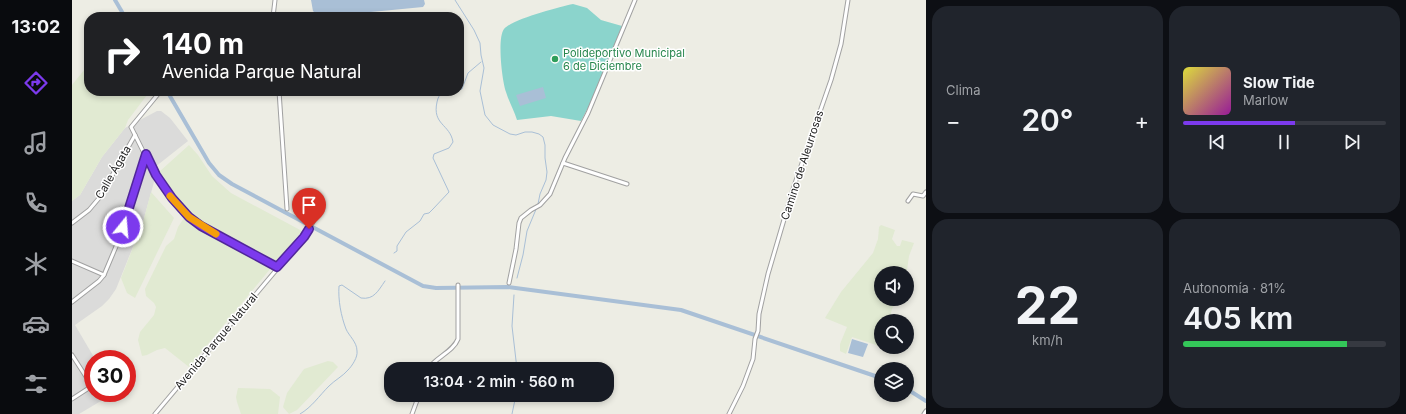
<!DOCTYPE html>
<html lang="es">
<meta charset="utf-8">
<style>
:root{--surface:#171b24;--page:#20242c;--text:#f1f3f6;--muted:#9ea1a6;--line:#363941;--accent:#7c3aed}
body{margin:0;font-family:Inter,sans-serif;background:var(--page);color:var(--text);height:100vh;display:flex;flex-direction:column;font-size:15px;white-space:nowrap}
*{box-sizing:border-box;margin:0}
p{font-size:13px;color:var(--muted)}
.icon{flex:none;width:22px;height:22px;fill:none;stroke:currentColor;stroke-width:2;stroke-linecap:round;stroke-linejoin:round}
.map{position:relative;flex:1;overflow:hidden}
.panel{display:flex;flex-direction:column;gap:6px;padding:6px;background:#0d0f14;width:480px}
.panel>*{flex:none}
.guide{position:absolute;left:12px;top:12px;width:380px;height:84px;border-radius:16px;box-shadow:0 2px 6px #0003;background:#202124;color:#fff;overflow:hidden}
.buttons{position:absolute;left:802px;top:266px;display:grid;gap:8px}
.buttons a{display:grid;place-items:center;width:40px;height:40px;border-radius:50%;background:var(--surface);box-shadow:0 2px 6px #0003;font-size:20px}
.speed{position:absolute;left:12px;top:350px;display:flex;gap:8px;font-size:20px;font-weight:700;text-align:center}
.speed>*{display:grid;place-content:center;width:52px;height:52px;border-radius:50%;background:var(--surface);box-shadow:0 2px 6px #0003;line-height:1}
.speed .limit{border:6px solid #d22;background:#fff;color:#111}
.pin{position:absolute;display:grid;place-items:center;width:34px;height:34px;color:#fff;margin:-41px -17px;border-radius:50% 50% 50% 0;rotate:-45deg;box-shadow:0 0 4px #0007}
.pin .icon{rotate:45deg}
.me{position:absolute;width:44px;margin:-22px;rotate:17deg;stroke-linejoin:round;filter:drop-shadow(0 0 3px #0008)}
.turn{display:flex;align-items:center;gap:14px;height:84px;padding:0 12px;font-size:18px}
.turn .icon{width:52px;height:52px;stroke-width:2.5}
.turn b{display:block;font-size:28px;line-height:34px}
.big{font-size:30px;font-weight:600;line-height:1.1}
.panel .card{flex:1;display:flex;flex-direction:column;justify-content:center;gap:6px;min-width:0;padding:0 14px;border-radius:16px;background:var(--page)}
.panel .dial{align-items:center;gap:0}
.dial b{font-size:52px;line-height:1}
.song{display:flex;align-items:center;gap:12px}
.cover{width:48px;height:48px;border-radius:6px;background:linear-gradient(135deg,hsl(60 70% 55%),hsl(300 70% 35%))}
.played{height:4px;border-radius:2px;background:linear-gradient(90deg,var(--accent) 55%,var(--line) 55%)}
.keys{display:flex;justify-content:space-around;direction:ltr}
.heat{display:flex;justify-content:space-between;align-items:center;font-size:22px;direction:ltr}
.charge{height:6px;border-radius:3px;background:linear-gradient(90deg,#34c759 81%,var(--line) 0)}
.panel .tiles{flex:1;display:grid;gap:6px;grid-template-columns:repeat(2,1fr)}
.trip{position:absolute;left:312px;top:362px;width:230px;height:40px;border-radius:16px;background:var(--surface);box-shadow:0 2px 6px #0003;font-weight:600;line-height:40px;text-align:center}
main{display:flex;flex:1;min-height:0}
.menu{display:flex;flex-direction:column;width:72px;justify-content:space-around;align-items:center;background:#090b0e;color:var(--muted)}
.menu .icon{width:28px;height:28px}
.menu .active{color:var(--accent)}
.menu b{font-size:18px;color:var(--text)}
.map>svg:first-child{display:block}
</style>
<main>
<nav class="menu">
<b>13:02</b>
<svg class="icon active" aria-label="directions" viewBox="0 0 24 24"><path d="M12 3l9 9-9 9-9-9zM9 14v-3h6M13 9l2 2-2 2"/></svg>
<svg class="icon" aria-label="music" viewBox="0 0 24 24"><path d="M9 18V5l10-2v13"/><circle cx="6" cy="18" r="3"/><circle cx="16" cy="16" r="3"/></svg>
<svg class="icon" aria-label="phone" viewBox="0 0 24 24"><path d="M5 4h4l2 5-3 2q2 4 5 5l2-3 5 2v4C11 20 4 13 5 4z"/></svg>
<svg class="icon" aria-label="climate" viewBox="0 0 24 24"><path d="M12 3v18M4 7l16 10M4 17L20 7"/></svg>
<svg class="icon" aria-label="car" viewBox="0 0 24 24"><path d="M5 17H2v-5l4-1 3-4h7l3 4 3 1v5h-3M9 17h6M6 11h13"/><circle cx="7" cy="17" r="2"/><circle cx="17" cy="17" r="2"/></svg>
<svg class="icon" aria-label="filters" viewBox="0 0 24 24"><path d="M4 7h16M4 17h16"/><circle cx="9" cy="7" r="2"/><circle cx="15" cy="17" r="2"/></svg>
</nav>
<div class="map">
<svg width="854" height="414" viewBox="0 0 854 414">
<rect width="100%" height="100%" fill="#edede4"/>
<polygon fill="#dbdbda" points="85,111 89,111 98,118 116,141 83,167 82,182 71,222 44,289 37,299 30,306 3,325 23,359 21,359 21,393 38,393 39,395 7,414 0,414 0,201 8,195 30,157 53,128"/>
<g fill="#e1ead2">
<polygon points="17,64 17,91 78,91 56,120 53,128 30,157 8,195 0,201 0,85"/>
<polygon points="117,145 126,155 140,176 159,193 230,231 204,262 129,223 118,214 104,198 87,172"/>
<polygon points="79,192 102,218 63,298 55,293 49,278 71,222"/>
<polygon points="112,218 130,231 199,268 117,367 93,348 85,350 75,355 70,356 66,340 68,332 82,315 84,307 82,303 74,296 73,289 94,246 102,239 106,227"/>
<polygon points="809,225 823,230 820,239 825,246 828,246 830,240 842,243 837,256 835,270 835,273 809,273 809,299 826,299 820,309 817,321 809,321 809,343 807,346 780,337 774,354 768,351 768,344 775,327 753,318 769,292 801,253 806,239 807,227"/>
<polygon points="256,361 261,362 266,367 225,410 217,414 211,407 215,393 227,376 232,369"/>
<polygon points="166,388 198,389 208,397 206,414 169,414 165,402 164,397"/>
</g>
<path fill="#8bd4cc" d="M501,4l14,4 14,12 21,6 -30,74 -11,21 -30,-5 -34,4c-3,-10 -8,-18 -11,-28 -4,-11 -9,-54 -2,-63 9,-10 55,-22 69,-25z"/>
<g fill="#a9bfd6">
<polygon points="239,0 352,0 353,4 351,7 247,17 241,11"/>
<polygon points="471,87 474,98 448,106 444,95"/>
<polygon points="780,339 796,344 791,357 776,353"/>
</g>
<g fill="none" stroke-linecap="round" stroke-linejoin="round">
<g stroke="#a9bfd6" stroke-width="1">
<polyline points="383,0 402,30 408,43 409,55 412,68 408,91 413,115 421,125 438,134 444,135 453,132 460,132 467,134 471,137 473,145 473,158 475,172 474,180 468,194 466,204"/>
<polyline points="387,90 390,89 396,73 409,62"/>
<path d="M322,253l3,-2v-5l9,-14 14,-11 4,-7 5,-1 4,-4 16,-17 -16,-34 1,-4 15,-6 4,-6c-3,-18 -21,-17 -16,-40 2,-9 5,-9 13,-11"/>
<polyline points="445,278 451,255 455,231 465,207"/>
<polyline points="442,295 440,326 445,369"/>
<path d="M228,414c12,-7 19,-18 29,-28 6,-6 14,-10 19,-16 4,-4 10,-13 9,-19 0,-9 -8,-15 -11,-22 -5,-13 -8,-29 -7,-43l3,-1 19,13c13,2 17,-7 24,-17"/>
<polyline points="440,414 444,395"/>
</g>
<g stroke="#a9bfd6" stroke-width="4">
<polyline points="43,0 53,17"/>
<polyline points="95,91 137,163 147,175 160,184 233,223 351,286 364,288 436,287 609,310 809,378"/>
<polyline points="835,389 854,401"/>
</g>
<g stroke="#a1a1a1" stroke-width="5">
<g id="street">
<polyline points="201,17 203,0"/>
<polyline points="207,91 215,209"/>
<polyline points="87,93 59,127 83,175 110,210 129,226 205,267"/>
<polyline points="491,163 555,184"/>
<polyline points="836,201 841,194 851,196 854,192"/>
<polyline points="0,223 17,210 28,197 63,135"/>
<polyline points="0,261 32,275"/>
<polyline points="437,283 444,249 447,223 449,218 459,210 468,205 478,194 493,158 516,113 563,0"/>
<polyline points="0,302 27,281 32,275 48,237 74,154"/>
<polyline points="0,355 20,386 0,399"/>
<path d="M356,369c8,-12 25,-17 30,-30v-54"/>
<polyline points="15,377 21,373"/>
<polyline points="83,414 232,237 241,222"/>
<polyline points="340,414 347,395"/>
<polyline points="657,414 671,386 681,359 683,339 686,331 687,314 696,274 721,189 759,80 769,44 776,0"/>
<polyline points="852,414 854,411"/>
</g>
</g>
<use href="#street" stroke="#fff" stroke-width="3"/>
</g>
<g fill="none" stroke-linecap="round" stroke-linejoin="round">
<g stroke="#51269a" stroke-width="10">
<polyline id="route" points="51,227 74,154 84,175 100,198 117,217 129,226 205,267 232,237 237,229"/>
</g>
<use href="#route" stroke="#7c3aed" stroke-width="7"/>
<polyline stroke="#f59e0b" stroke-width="7" points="98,196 117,217 144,234"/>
</g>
<circle fill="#2e9e5b" stroke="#fff" stroke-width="1.5" cx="483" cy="59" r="4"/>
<g text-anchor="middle" stroke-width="3" stroke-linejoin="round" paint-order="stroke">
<g font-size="11" fill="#27864d" stroke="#fff" text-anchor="start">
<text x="491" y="57">Polideportivo Municipal<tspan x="491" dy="13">6 de Diciembre</tspan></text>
</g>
<g font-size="11" fill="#1d1d1d" stroke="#fff">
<text transform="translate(730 165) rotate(-72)" y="4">Camino de Aleurrosas</text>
<text transform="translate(41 172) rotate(-60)" y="4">Calle Ágata</text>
<text transform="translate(144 341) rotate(-50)" y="4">Avenida Parque Natural</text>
</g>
</g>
</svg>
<div class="buttons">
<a><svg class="icon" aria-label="sound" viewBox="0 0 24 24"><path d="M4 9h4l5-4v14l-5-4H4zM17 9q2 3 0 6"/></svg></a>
<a><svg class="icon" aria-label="search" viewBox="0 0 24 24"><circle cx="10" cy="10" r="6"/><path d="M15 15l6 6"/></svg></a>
<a><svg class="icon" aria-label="layers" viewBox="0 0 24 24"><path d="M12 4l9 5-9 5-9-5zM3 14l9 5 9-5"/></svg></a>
</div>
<div class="speed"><div class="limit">30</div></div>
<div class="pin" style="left:237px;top:229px;background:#d93025"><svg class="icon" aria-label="arrive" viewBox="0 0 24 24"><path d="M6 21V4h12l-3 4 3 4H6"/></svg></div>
<svg class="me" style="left:51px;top:227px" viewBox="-20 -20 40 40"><circle r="17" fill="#7c3aed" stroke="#fff" stroke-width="3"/><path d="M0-11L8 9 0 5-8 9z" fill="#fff"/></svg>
<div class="trip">13:04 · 2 min · 560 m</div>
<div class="guide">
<div class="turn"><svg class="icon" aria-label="right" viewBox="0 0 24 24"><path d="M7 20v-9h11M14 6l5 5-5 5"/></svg><div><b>140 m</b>Avenida Parque Natural</div></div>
</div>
</div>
<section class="panel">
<div class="tiles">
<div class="card"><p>Clima</p>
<div class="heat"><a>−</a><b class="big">20°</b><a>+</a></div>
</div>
<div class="card">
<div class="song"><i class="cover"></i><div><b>Slow Tide</b><p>Marlow</p></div></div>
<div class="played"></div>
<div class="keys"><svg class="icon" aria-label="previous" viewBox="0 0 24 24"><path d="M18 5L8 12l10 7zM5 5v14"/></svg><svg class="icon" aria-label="pause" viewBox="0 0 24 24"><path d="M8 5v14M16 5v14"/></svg><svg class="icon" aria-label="next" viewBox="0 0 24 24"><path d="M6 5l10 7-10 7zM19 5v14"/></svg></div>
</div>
<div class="card dial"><b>22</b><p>km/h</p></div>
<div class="card"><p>Autonomía · 81%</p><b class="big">405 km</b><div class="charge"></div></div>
</div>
</section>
</main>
